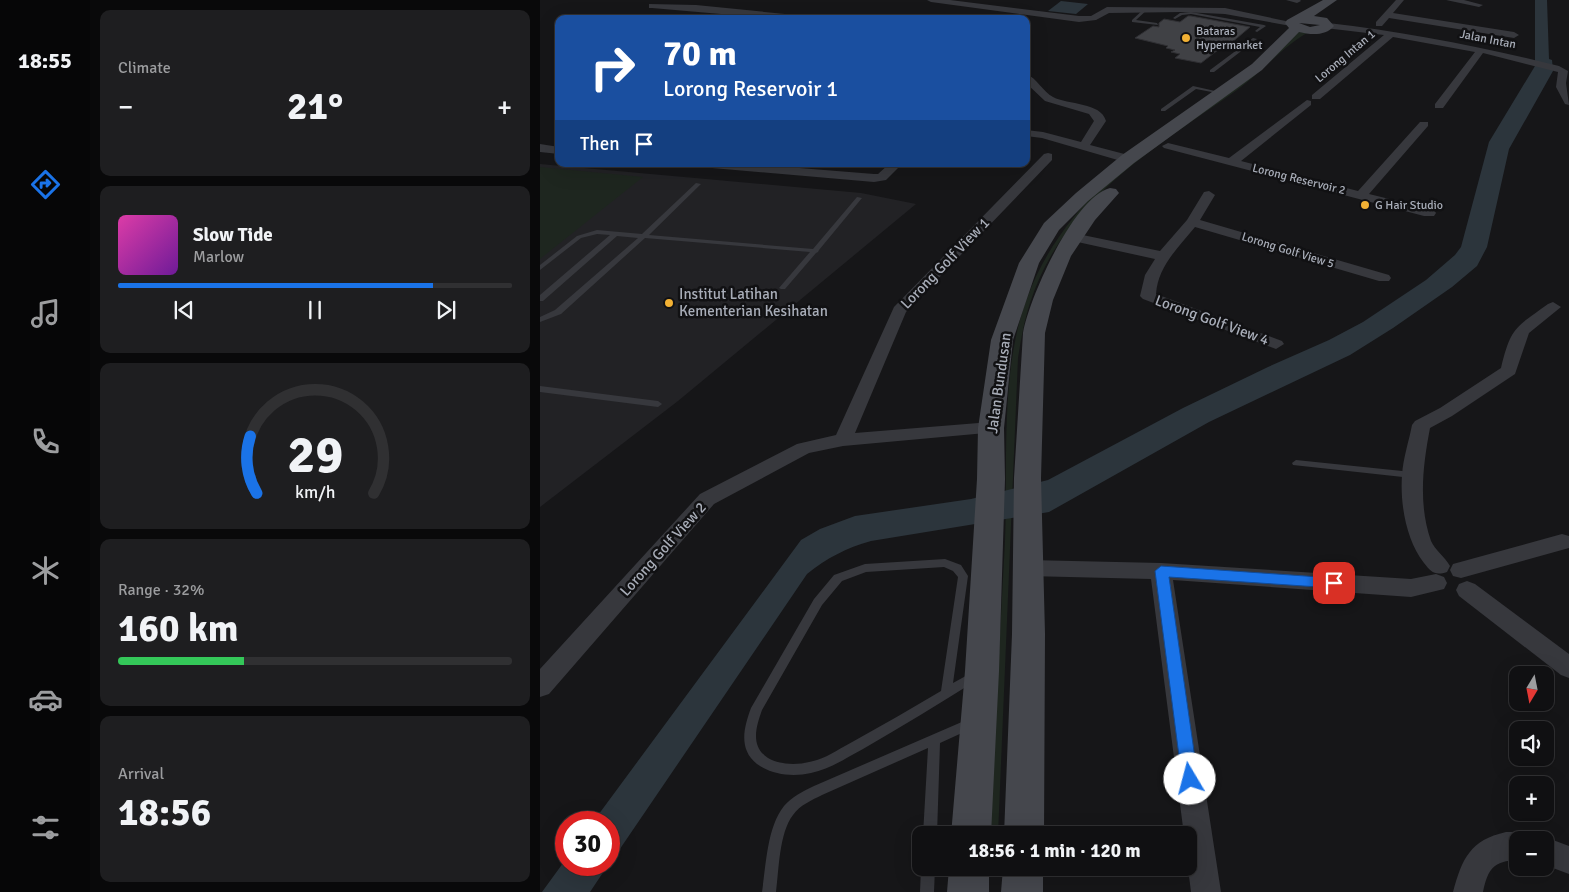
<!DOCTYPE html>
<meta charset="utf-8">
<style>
:root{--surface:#101012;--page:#1e1e20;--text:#f1f3f6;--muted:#9c9d9f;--line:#303032;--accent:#1a73e8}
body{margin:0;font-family:Signika,sans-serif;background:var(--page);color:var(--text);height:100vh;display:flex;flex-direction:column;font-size:19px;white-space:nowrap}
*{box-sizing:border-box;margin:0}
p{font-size:16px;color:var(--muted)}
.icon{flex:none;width:28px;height:28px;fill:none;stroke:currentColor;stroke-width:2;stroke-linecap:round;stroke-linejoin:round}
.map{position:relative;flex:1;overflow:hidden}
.sheet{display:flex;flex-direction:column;gap:10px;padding:10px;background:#09090a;width:450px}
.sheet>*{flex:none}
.top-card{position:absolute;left:15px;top:15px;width:475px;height:152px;border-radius:10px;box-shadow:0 5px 20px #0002,0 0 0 1px var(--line);background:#1a4fa0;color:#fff;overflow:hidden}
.needle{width:32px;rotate:190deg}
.tools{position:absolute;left:969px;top:666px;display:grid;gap:10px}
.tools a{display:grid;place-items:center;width:45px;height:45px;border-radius:10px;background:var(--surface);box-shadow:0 5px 20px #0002,0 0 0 1px var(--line);font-size:25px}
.speed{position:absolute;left:15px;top:811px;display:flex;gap:10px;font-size:25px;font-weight:700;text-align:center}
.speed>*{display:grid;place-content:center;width:65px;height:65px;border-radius:50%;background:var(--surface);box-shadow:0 5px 20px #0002,0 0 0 1px var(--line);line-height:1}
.speed .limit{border:8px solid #d22;background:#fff;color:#111}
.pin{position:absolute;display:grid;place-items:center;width:42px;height:42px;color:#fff;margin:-21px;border-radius:10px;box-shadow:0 2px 8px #0006}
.me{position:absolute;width:55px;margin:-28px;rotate:352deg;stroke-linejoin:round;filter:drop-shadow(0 0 4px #0008)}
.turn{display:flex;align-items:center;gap:18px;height:105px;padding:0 25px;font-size:22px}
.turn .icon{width:65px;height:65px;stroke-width:2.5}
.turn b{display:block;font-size:35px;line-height:42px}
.then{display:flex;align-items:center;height:48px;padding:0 25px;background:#0003;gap:10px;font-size:19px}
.big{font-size:38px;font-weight:700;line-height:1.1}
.sheet .card{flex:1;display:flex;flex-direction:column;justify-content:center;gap:8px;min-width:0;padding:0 18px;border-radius:10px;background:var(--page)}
.sheet .dial{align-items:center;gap:0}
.dial svg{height:130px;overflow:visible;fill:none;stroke:var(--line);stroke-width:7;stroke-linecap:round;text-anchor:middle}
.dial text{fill:var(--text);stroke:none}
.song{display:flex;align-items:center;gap:15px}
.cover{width:60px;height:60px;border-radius:8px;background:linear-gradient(135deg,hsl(320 70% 55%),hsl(280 70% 35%))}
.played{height:5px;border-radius:2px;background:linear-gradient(90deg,var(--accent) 80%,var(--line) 80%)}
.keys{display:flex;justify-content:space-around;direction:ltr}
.heat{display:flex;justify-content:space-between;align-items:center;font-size:28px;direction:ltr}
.charge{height:8px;border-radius:4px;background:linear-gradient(90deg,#34c759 32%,var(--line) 0)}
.trip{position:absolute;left:372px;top:826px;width:285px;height:50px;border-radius:10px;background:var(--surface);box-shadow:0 5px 20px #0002,0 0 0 1px var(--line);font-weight:700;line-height:50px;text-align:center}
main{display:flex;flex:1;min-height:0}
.tab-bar{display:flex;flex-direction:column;width:90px;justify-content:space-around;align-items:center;background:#060607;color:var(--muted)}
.tab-bar .icon{width:35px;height:35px}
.tab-bar .on{color:var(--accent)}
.tab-bar b{font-size:22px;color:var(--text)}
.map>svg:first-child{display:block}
</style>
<main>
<nav class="tab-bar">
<b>18:55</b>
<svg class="icon on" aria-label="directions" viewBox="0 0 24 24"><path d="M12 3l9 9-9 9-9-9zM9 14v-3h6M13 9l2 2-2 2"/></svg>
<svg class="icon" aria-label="music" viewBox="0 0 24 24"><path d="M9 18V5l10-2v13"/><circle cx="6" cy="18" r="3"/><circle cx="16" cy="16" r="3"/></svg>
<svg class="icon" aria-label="phone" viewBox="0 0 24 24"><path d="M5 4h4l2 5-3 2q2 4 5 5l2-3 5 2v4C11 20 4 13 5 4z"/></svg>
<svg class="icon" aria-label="climate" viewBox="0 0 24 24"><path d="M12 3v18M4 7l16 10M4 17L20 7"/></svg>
<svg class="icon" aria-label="car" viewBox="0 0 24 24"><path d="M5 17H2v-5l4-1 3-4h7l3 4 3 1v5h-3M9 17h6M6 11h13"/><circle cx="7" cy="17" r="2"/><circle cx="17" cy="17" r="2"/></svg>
<svg class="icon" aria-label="filters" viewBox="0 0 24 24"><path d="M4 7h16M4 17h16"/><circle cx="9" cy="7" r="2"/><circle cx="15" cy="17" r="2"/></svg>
</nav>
<section class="sheet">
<div class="card"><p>Climate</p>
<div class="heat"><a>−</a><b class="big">21°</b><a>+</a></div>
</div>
<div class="card">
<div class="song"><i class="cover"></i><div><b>Slow Tide</b><p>Marlow</p></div></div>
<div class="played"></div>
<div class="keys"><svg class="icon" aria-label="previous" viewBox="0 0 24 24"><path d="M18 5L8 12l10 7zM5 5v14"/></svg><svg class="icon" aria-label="pause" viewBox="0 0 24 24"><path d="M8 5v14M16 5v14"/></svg><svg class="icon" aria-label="next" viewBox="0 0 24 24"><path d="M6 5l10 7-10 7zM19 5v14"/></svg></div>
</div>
<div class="card dial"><svg viewBox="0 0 100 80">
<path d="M14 69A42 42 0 1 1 86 69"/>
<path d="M14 69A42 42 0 0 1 10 34" stroke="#1a73e8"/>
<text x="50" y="56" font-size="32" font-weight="700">29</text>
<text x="50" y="72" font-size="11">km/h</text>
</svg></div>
<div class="card"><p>Range · 32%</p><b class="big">160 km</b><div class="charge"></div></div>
<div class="card"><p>Arrival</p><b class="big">18:56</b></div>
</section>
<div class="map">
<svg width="1029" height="892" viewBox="0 0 1029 892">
<rect width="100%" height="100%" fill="#161618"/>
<polygon fill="#222225" points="0,164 321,193 376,204 138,401 0,507"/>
<g fill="#1e261f">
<path d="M755,31l12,2c-26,15 -46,40 -70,57 -83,59 -174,110 -207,213 -6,18 -9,37 -12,55l-20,477h-9c5,-98 11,-196 16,-294 3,-75 -5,-169 21,-240 16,-46 44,-83 78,-118l163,-119 22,-22z"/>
<polygon points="0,167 103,177 0,259"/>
</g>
<g fill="#2c353c">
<path d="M995,0h12l2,59 3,1 1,11 -44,78 -22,98 -10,19 -25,21 -59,41 -43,27 -141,67 -160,90 -178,29c-25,7 -44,17 -64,33l-198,291v-43h-16l208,-282 19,-11 35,-13 116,-17 77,-19 135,-72 85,-41 61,-27 34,-18 63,-42 29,-25 6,-8 28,-105 46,-76z"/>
<polygon points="521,1 548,4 536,14 508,11"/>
<polygon points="26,859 26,865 68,865 50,892 2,892"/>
</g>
<polygon fill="#404145" stroke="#303034" points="648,16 651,16 710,27 690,44 687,43 661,63 635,58 640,54 631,52 635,50 626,48 628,46 595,38 613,26 619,27 619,23 624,19 640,22"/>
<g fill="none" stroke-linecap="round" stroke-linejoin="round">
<g fill="#37383d" fill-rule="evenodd">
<polygon points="605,8 608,9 596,20 617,23 618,25 592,22 592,20"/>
<polygon points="651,12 724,25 726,26 717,32 715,31 720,27 651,14 642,15 635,19 633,18 640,13"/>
<polygon points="713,38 717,39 674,72 670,72 670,70"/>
<polygon points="653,86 684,93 682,94 656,89 625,111 621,111 621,109"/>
<polygon points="156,183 161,184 109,235 273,249 317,197 322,198 279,250 278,252 276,253 245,289 241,289 239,288 270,252 105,238 21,314 0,322 0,317 15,310 98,238 77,236 3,301 0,301 0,295 70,235 57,234 41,238 0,270 0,265 37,236 57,230 102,234"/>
<polygon points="0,386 118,401 122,404 118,407 0,392"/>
<polygon points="756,460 872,472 877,475 872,478 753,465 752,463"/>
<path d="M405,559l16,6 7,11 -15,107 20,-11 4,2 2,3 -2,3c-38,24 -76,47 -114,69 -17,9 -33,20 -52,24 -18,4 -39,2 -54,-9 -19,-15 -13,-37 -6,-56l63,-109 20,-24 31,-11zM404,567l9,4 5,6 -17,114c-29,17 -58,34 -87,50 -12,6 -24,15 -37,19 -15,5 -35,6 -49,-2 -18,-12 -12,-31 -6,-48l60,-105 20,-24 24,-9z"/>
<path d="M431,718l4,1 2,4 -2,4 -35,16 -3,92h-14l5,-87 -106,47c-10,5 -22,10 -29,20 -14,18 -14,55 -17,77h-14c4,-26 5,-65 22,-86 8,-9 19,-15 30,-20z"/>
<polygon points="381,868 395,868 394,892 380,892"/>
</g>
<g fill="#37383d" fill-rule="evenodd">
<polygon points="387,0 410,0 539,16 551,16 567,7 685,8 755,23 751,26 685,14 642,12 569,13 556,20 539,22 391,2"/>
<polygon points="746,0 760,0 761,1 757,3"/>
<polygon points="856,0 864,0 853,13 974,32 979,35 974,38 849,18 842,26 836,26 836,22"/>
<polygon points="906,0 924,0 943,5 939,7"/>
<polygon points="109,4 156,5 265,16 269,19 237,19 112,8 109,8"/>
<path d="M788,23c78,9 155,24 231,43l9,5 -2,12 3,22 -4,-1 -9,-17 2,-15 -75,-19 -40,55h-8v-4l40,-52 -82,-15 -73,62h-8v-4l72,-60 -59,-7v-4z"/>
<path d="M486,74c11,4 17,18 27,23 15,8 48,5 53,24l-16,24 42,11v6l-4,1 -86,-25 -16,-2v-6l17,2 38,10 13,-21 -5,-7 -44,-13 -19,-18z"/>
<polygon points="767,100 771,101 771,105 701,161 818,191 880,122 888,122 888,126 829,194 894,210 896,213 894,216 884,216 624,148 622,146 628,143 689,158"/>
<polygon points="0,144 19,147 19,154 0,152"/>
<polygon points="508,153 512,154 512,160 366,312 315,433 451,422 457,424 460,428 457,432 303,446 269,453 174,504 9,694 0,697 0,669 160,494 257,444 296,435 354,307 504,154"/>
<polygon points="166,164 211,164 334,174 338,174 349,164 362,164 346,180 334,182 172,168"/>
<path d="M669,191l6,4 -15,25 189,55 2,3 -2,3h-10l-184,-54c-17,21 -37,39 -39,67l126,47 2,3 -8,5 -133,-50 -3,-3 5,-21 10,-16 -82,-18 -7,-4 7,-4 87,18 27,-31 17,-28z"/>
<path d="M1013,302l8,5 -32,26 -14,41 -63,42 -22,12c-7,37 -12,76 1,113 4,9 14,16 19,25l-3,6c-12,4 -16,0 -23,-9 -18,-23 -24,-59 -22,-88 1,-17 7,-34 10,-50l3,-4 25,-13 61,-40c10,-41 14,-40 47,-64z"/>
<polygon points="1022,534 1029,536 1029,548 921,578 913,576 910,570 913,564"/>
<polygon points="488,560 621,563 871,579 896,574 904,577 907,583 904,589 871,597 633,580 681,892 651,892 648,868 649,835 644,835 611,579 488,576 480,574 477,568 480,562"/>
<polygon points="927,581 935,584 1029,654 1029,678 1021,675 919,596 916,590 919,584"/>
<path d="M966,832h12l10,4 2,4h-12v20c-25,1 -30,9 -35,32h-30c9,-33 17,-52 53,-60z"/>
<polygon points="1005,837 1029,846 1029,874 1005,865 1005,840 997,840"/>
</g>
<g fill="#45474d" fill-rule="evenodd">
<path d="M783,0h14l-23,16 13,2 7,8c-8,10 -23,9 -35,6l-37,38 -128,93 -46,38 -29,29 -20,33 -26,77 -9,88 1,51 -6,192 -8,164h-40l14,-164 12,-192 1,-51 13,-88 28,-77 25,-40 32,-30 46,-38 130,-91 37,-36 -4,-5 2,-3zM759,23l21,2 -10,2z"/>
<path d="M570,188l6,1 3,4 -24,27 -24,36 -18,44 -8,33 -4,145 4,156 -1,201h-40l8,-201 2,-156 9,-145c6,-35 51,-136 87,-145z"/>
<polygon points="409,868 449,868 449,892 407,892"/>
<polygon points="463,868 503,868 503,892 461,892"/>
</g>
</g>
<polygon fill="#1a73e8" stroke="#114b97" points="621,566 794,578 801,583 794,588 629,577 658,779 656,784 650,786 644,784 642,779 615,571"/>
<g fill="#f2b134" stroke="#111113" stroke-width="2">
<circle cx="646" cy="38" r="5"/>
<circle cx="825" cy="205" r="5"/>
<circle cx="129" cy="303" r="5"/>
</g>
<g text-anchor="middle" stroke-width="5" stroke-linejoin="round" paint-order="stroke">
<g font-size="12" fill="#a8adb8" stroke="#111113" text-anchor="start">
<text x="656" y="35">Bataras<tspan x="656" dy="14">Hypermarket</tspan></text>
<text x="835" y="209">G Hair Studio</text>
</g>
<g font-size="12" fill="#a8adb8" stroke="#111113">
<text transform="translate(948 39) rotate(11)" y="4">Jalan Intan</text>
<text transform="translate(805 56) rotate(-40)" y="4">Lorong Intan 1</text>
<text transform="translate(759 179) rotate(14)" y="4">Lorong Reservoir 2</text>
<text transform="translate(748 250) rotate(17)" y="4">Lorong Golf View 5</text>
</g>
<g font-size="15" fill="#a8adb8" stroke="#111113">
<text transform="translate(405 263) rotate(-46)" y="5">Lorong Golf View 1</text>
<text transform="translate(672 320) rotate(20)" y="5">Lorong Golf View 4</text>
<text transform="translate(459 383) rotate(-82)" y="5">Jalan Bundusan</text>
<text transform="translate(123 549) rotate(-48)" y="5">Lorong Golf View 2</text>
</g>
<g font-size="15" fill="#a8adb8" stroke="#111113" text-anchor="start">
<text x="139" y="299">Institut Latihan<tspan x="139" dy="17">Kementerian Kesihatan</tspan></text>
</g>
</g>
</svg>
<div class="tools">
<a><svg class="needle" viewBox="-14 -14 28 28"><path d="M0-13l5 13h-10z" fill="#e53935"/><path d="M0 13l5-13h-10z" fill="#9c9d9f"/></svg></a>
<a><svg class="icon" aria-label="sound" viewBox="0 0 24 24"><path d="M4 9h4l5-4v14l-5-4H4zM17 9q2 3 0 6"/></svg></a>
<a>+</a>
<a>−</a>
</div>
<div class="speed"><div class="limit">30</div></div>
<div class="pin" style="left:794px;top:583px;background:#d93025"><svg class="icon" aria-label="arrive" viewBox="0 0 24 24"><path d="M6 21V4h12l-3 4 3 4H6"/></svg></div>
<svg class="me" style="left:650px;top:779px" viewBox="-20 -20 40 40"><circle r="19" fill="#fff"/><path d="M0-13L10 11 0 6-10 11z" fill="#1a73e8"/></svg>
<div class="trip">18:56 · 1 min · 120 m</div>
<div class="top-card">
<div class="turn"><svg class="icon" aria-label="right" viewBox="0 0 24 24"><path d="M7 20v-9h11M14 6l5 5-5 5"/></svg><div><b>70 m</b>Lorong Reservoir 1</div></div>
<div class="then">Then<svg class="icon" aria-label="arrive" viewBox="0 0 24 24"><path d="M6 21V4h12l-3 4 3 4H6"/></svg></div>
</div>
</div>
</main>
